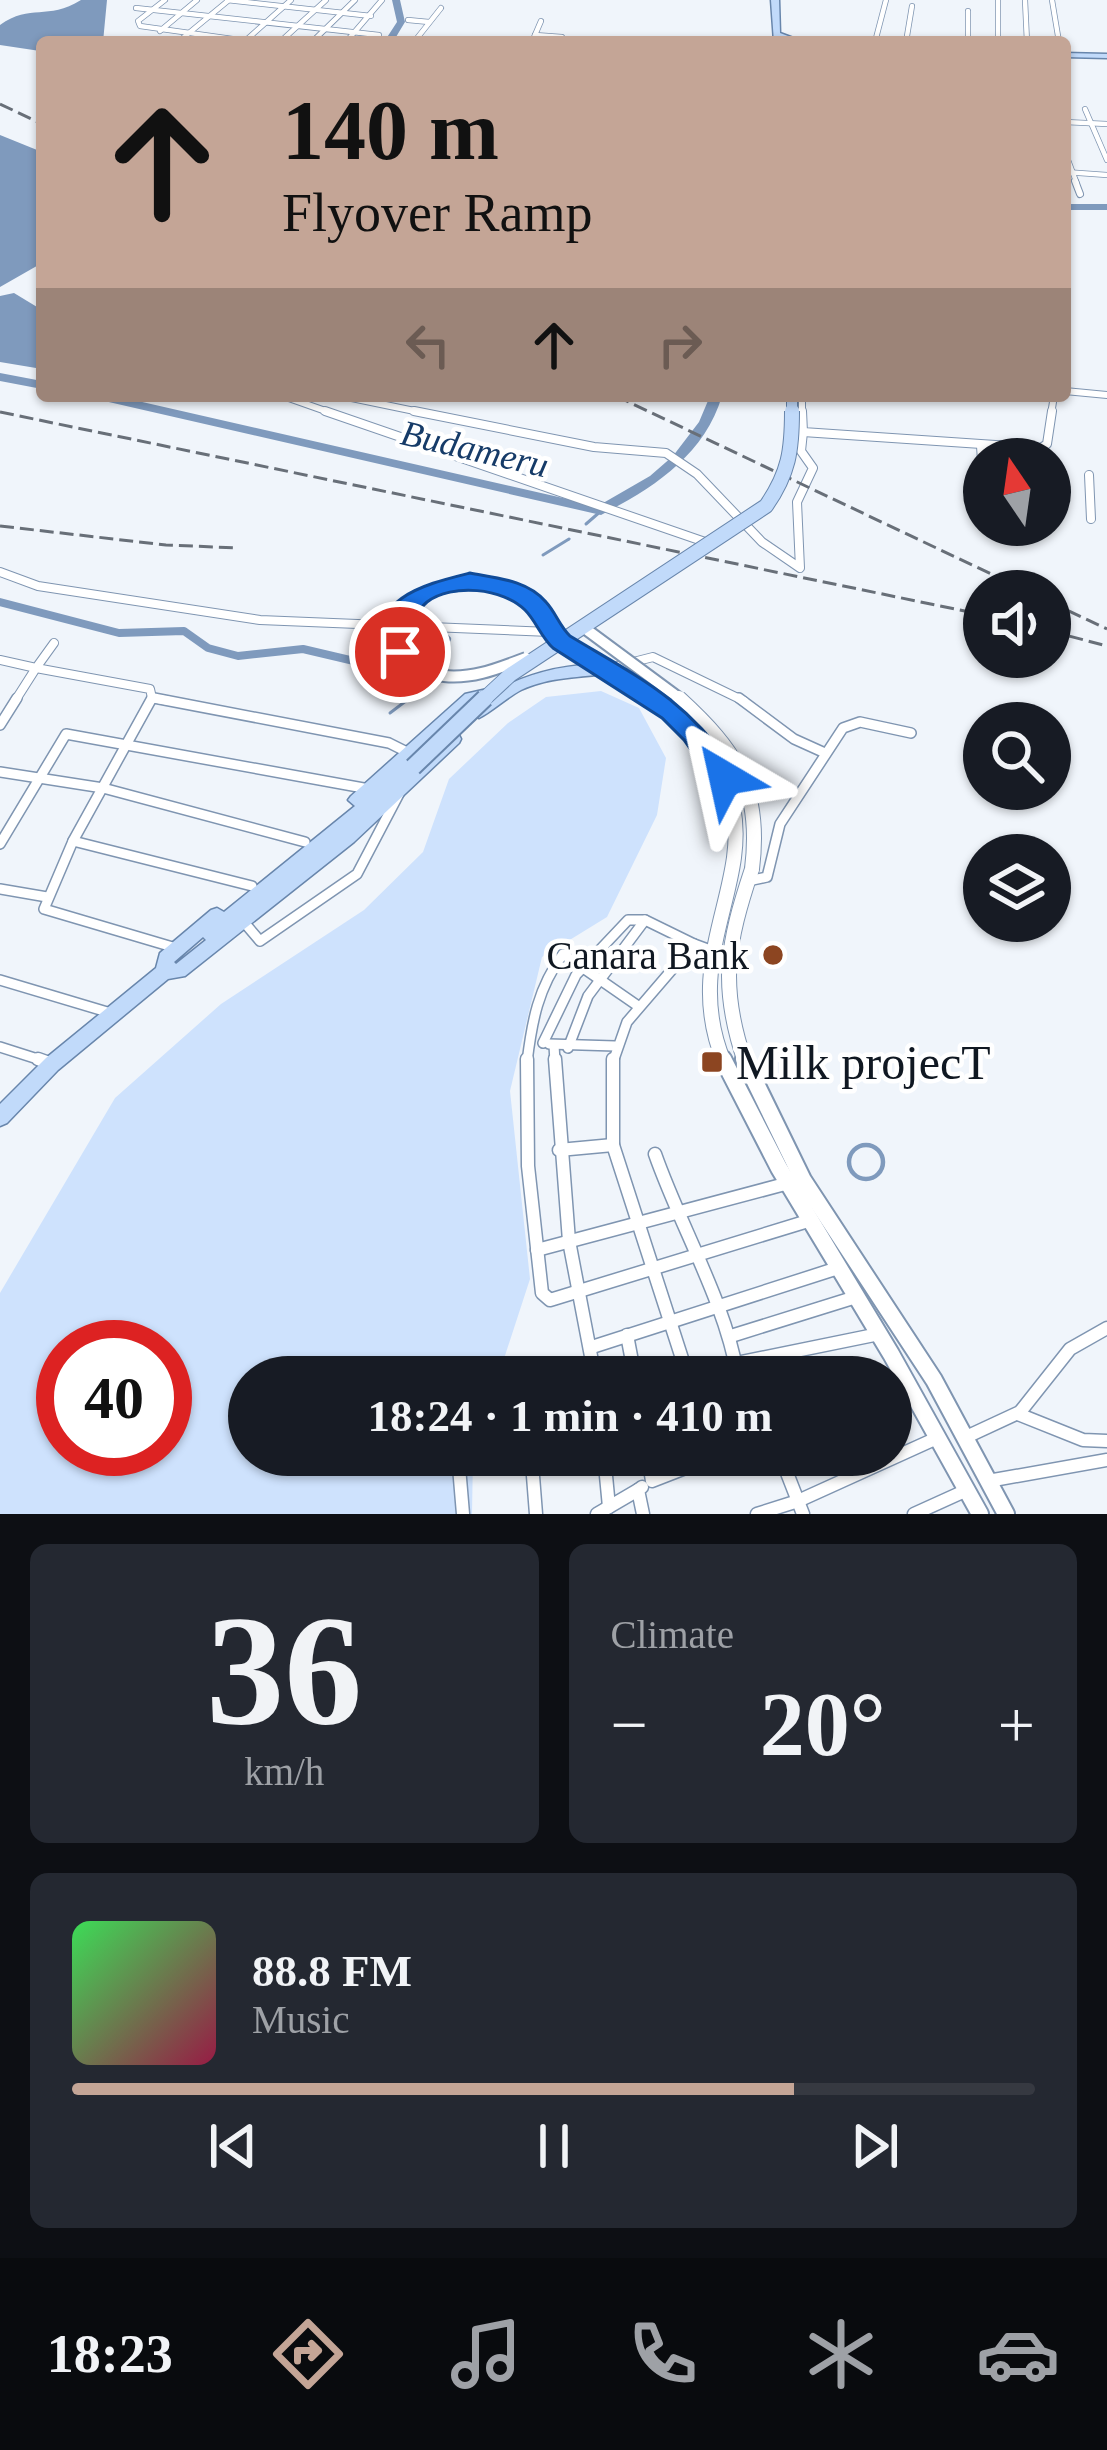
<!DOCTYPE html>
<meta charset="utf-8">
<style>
:root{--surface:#171b24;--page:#242831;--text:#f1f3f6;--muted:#9ea1a6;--line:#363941;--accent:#c4a596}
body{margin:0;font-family:Georgia,serif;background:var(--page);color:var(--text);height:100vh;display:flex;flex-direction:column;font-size:45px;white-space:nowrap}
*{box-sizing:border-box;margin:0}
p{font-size:39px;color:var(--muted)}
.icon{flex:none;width:66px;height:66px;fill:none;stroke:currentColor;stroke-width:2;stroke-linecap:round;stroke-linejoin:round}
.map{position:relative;height:1514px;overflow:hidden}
.panel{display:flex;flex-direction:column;gap:30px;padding:30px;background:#0d0f14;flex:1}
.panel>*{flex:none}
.hud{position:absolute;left:36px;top:36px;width:1035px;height:366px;border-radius:12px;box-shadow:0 3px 9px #0004;background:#c4a596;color:#111;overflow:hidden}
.needle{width:78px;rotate:347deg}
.controls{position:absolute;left:963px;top:438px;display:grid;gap:24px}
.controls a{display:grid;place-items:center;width:108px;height:108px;border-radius:50%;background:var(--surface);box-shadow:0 3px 9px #0004;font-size:60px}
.speed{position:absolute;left:36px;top:1320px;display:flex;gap:24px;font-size:60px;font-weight:700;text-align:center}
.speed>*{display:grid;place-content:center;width:156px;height:156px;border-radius:50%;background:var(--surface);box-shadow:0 3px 9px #0004;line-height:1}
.speed .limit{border:18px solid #d22;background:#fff;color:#111}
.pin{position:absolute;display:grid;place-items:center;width:102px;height:102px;color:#fff;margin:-51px;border:6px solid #fff;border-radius:50%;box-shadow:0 3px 12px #0007}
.me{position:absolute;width:132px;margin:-66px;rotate:324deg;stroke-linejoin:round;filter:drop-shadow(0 0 9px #0008)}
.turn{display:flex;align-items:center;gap:42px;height:252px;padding:0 48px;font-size:54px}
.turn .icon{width:156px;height:156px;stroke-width:2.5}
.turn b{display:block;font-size:84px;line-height:102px}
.lanes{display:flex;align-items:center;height:114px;padding:0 48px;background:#0003;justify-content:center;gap:60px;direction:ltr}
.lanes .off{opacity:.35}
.big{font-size:90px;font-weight:700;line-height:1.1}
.panel .widget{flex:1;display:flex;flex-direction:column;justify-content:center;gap:18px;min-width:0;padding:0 42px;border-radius:18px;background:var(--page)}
.panel .dial{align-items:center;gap:0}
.dial b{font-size:156px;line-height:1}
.song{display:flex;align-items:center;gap:36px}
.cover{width:144px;height:144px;border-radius:18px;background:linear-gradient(135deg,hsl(130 70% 55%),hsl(340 70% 35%))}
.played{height:12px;border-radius:6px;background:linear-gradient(90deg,var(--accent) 75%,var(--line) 75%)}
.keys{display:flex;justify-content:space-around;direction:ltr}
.heat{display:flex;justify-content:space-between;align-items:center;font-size:66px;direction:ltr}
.panel .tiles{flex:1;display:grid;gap:30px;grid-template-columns:1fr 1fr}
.widget:last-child{grid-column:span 2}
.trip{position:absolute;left:228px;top:1356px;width:684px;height:120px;border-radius:60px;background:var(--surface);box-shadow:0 3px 9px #0004;font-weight:700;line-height:120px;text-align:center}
.menu{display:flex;height:192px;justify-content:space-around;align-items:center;background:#090b0e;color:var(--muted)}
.menu .icon{width:84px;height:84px}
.menu .current{color:var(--accent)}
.menu b{font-size:54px;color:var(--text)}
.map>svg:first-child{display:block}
</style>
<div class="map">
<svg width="1107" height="1514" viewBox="0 0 1107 1514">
<rect width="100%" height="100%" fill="#f0f5fb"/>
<path fill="#cee2fd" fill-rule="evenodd" d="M601,691l38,17 27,50 -9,57 -50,102 -65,40 -32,134 20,188 -32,98h-249v78h224l-1,59h-472v-221l115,-195 106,-94 143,-94 59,-58 26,-73 59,-56 38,-26zM63,1347h102v102h-102z"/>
<g fill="#7f9abd">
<path d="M81,0h26l-4,42h-61l-2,9 -40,-6v-20c31,-22 47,-4 81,-25z"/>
<polygon points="0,135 42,152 42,263 0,287"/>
<polygon points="14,293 42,310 42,369 0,362 0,296"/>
</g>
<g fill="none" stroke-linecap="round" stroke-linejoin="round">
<g stroke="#7f9abd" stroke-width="3">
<polyline points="586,524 601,511"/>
<polyline points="543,555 569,539"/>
<polyline points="390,713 423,688 422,677"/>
</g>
<circle stroke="#7f9abd" stroke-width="4.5" cx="866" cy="1162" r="17"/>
<polyline stroke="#7f9abd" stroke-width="6" points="1065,207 1107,207"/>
<polyline stroke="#7f9abd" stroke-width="8" points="0,602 119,633 184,631 208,648 238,656 303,649 422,677 447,639"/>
<g fill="#7f9abd" fill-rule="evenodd">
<polygon points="392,0 400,0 405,22 393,42 384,42 397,22"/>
<polygon points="0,373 42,381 42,389 0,381"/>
<path d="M94,396h22l482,110 52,-30 23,-20 26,-34 11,-26h12c-18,60 -69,92 -121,119l-501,-115z"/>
</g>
<g stroke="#7f95b1" stroke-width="6">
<g id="minor-far4">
<polyline points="165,0 138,21 140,26 254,42"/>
<polyline points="227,0 371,16"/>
<polyline points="998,0 998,42"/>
<polyline points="1025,0 1027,42"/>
<polyline points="1052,0 1059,42"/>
<polyline points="136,8 379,35"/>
<polyline points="968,11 968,42"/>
<polyline points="408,20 429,22"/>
<polyline points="160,31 197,0"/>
<polyline points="535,35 562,37"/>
<polyline points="178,42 229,0"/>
<polyline points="244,42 291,0"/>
<polyline points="280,42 326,0"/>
<polyline points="312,42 355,0"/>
<polyline points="346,42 382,0"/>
<polyline points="414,42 441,8"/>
<polyline points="532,42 541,21"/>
<polyline points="875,42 886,0"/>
<polyline points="906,42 912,6"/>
<polyline points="1085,109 1107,160"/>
<polyline points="1065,122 1107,124"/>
<polyline points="1065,152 1077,184"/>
<polyline points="1065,172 1107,175"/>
</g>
</g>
<g stroke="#7f95b1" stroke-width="8">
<g id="minor-far3">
<polyline points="1075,181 1080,194"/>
<polyline points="1065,391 1107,395"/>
<polyline points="283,396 334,414"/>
<polyline points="342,396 429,414"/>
<polyline points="802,396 802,414"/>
<polyline points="1051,414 1054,396"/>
</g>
</g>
<g stroke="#7f95b1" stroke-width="10">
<g id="minor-far2">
<polyline points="325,411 708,543"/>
<polyline points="414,411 594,447 666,453 697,474 762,542 800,568 797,502 813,468 801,451 803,432"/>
<polyline points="802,411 803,432 1041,448 1047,444 1052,411"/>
<polyline points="981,446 984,490"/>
<polyline points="1089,475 1091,519"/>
<polyline points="0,572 38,586 260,620 550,632"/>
<polyline points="0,660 36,668 54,643"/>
<polyline points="606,669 653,657 744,701"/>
<polyline points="15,701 36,668 150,689 152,698 170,701"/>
</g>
</g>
<g stroke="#7f95b1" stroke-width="12">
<g id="minor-far1">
<polyline points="152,698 73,841 44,909 176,948"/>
<polyline points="154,698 389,743 409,753"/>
<polyline points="739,698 794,739 825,753"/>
<polyline points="0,725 17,698"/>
<polyline points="0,772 103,788 305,842"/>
<polyline points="73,841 252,886"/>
<polyline points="0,844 66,734 369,789"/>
<polyline points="748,881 767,877 780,824 843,728 860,722 911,733"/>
<polyline points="0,889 47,897"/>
<polyline points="243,921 260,941 357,874 399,794"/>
<polyline points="0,980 114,1014"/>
<polyline points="543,1043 576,975 628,920 645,920 694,944"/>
<polyline points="549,1044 615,1046"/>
<polyline points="554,1045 555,1062"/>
<polyline points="0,1047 47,1062"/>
<polyline points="568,1048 588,996 645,920"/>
<path d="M527,1062c5,-41 11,-74 36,-108l75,52"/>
<polyline points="613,1062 627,1022 694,944 713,951"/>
</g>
</g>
<g stroke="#7f95b1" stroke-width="15">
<g id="minor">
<polyline points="38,1059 52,1064"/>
<polyline points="527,1059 528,1166 542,1293 550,1300 808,1221"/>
<polyline points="555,1059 569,1241 595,1377"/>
<polyline points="613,1059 613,1145 688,1377"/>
<polyline points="559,1150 613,1145"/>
<path d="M655,1154c26,74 70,147 83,223"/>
<polyline points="537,1250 785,1184"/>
<polyline points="627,1335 635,1377"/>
<polyline points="731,1336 856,1297"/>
<polyline points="592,1347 838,1268"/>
<polyline points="668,1377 879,1334"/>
<polyline points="1018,1414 1083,1440 1107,1441"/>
<polyline points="964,1438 1020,1412 1070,1349 1107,1328"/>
<polyline points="458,1455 463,1514"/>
<polyline points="604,1455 609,1507"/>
<polyline points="648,1455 652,1481 719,1455"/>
<polyline points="780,1455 803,1514"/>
<polyline points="533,1476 536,1514"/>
<polyline points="988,1481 1107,1460"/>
<polyline points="642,1487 638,1490 643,1514"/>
<polyline points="597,1514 638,1490"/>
<polyline points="757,1514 798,1501 937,1438"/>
<polyline points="914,1514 967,1490"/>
</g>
</g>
<g stroke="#7f95b1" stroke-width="14">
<polyline id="tertiary-far2" points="491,583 527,601 562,642 657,701"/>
</g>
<g stroke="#7f95b1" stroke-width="16">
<g id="tertiary-far1">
<path d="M653,698c173,133 11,220 71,364"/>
<path d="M745,1062c-26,-76 -18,-118 7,-193"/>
</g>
</g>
<g stroke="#7f95b1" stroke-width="20">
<g id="tertiary">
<polyline points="723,1059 779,1168 891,1354 980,1514"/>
<polyline points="744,1059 803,1180 934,1380 1006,1514"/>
</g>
</g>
<g stroke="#6886ac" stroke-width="3">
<g id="primary">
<polygon points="771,0 779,0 780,33 804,42 793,42 781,37 780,42 774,42"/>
<polygon points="1065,53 1107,54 1107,58 1065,57"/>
<path d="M606,664l7,5 -2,4c-31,5 -60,3 -90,17 -15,8 -27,20 -42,28l-7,-5 13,-13 -10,2 -69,62 7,-3 5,2 31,-28h10l2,4 -2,4 -105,99 -169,134 -17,3 -110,91 -51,53 -7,3v-22l46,-46 110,-90 4,-15 51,-43 6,-2 7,4 131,-106 -7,-6 3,-4 114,-102 31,-7 5,1c34,-17 67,-24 105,-24zM203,937l3,3 -30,24 -2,-2z"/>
</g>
</g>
<use href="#minor-far4" stroke="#fff" stroke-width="4.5"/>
<use href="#minor-far3" stroke="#fff" stroke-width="6"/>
<use href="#minor-far2" stroke="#fff" stroke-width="8"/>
<use href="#minor-far1" stroke="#fff" stroke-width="9"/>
<use href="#minor" stroke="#fff" stroke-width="12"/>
<use href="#tertiary-far2" stroke="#fff" stroke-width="10"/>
<use href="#tertiary-far1" stroke="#fff" stroke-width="14"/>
<use href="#tertiary" stroke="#fff" stroke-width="16"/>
<use href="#primary" fill="#c1dafa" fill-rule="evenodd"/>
<g stroke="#686f78" stroke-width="3" stroke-dasharray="14 6" stroke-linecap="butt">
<polyline points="0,104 42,124"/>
<polyline points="616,396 1027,591"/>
<polyline points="0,412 984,615"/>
<polyline points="0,526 166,545 238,548"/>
<polyline points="1050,602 1107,629"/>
<polyline points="1050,631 1107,646"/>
</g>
<g stroke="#7f95b1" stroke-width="14" stroke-linecap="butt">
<g id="tertiary-bridge-far1">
<path d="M491,583c-26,1 -50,1 -73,14 -41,24 -14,76 26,79 30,3 55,-8 82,-18"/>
<polyline points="583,627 683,701"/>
</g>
</g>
<g stroke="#7f95b1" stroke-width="16" stroke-linecap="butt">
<path id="tertiary-bridge" d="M679,698c58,53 83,91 73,171"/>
</g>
<g stroke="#6886ac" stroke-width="12" stroke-linecap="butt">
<polyline id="primary-bridge-far2" points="792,396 792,414"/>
</g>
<g stroke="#6886ac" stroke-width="16" stroke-linecap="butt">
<path id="primary-bridge-far1" d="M482,701l28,-26 256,-169c23,-33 26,-56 26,-95"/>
</g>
<g stroke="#6886ac" stroke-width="20" stroke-linecap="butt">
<polyline id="primary-bridge" points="413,767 485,698"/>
</g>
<use href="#tertiary-bridge-far1" stroke="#fff" stroke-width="10"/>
<use href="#tertiary-bridge" stroke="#fff" stroke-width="14"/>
<use href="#primary-bridge-far2" stroke="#c1dafa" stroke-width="10"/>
<use href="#primary-bridge-far1" stroke="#c1dafa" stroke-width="14"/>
<use href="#primary-bridge" stroke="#c1dafa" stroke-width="16"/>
</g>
<path fill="#1a73e8" stroke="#114b97" stroke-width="3" d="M470,573c26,5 58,7 76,29 10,11 13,23 24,34 73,44 114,62 165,134l4,8 -4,7h-19l-32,-45 -22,-22 -109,-70c-12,-11 -17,-27 -28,-38 -22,-22 -73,-27 -98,-8 -7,6 -13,15 -19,22l5,28 -4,7h-18c-30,-60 35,-75 79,-86z"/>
<g fill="#8c4521" stroke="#fff" stroke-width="4.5">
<circle cx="773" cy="955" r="12"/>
<rect x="700" y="1050" width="24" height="24" rx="6"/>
</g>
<g text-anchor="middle" stroke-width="9" stroke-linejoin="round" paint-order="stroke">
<g font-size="36" font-style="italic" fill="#163b68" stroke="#fff">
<text transform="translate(475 448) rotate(13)" y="13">Budameru</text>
</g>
<g font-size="39" fill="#101822" stroke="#fff" text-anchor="end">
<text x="749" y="969">Canara Bank</text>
</g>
<g font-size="48" fill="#101822" stroke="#fff" text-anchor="start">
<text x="736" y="1079">Milk projecT</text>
</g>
</g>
</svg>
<div class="controls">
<a><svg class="needle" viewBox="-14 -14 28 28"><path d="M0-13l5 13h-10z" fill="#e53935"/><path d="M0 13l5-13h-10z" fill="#9ea1a6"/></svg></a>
<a><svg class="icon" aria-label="sound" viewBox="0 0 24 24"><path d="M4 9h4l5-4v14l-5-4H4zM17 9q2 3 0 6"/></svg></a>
<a><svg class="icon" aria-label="search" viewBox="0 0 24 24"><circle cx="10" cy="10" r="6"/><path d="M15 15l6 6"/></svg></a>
<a><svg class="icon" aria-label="layers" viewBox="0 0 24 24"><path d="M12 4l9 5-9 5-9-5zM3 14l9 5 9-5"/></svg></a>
</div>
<div class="speed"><div class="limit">40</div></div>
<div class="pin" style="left:400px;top:652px;background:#d93025"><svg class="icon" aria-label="arrive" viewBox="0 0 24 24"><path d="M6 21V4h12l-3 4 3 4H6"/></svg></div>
<svg class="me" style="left:725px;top:778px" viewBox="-20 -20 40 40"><path d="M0-17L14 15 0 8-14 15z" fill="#1a73e8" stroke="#fff" stroke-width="4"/></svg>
<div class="trip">18:24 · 1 min · 410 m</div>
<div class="hud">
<div class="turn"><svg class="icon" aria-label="ahead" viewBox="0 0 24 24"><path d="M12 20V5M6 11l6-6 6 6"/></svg><div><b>140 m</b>Flyover Ramp</div></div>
<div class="lanes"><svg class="icon off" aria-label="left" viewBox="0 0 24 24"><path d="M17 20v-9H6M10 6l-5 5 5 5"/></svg><svg class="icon" aria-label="ahead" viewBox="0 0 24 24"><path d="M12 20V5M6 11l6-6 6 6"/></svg><svg class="icon off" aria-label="right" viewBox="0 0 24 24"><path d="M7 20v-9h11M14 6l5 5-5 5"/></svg></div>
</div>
</div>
<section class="panel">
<div class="tiles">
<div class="widget dial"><b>36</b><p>km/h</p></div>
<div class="widget"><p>Climate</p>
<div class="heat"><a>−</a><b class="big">20°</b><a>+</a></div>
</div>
<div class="widget">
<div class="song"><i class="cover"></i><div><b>88.8 FM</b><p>Music</p></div></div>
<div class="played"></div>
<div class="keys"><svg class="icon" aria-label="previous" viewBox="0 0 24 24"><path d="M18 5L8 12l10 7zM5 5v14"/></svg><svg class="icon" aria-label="pause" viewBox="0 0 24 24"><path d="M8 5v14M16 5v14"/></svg><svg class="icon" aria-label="next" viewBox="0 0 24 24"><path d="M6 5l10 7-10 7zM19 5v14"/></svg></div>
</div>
</div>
</section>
<nav class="menu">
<b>18:23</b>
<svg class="icon current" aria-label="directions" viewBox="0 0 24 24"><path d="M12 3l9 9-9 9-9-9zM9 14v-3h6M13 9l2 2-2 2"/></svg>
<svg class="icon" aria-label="music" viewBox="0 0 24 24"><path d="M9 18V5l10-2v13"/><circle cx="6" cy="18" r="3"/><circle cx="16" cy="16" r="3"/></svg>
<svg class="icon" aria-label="phone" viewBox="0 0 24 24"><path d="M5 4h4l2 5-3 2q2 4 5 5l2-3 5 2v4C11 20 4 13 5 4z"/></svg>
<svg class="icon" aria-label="climate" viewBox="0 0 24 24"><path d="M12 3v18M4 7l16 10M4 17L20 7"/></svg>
<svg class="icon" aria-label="car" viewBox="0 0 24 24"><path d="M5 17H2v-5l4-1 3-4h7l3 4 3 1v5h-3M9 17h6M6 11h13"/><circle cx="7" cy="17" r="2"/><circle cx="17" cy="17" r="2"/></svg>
</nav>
